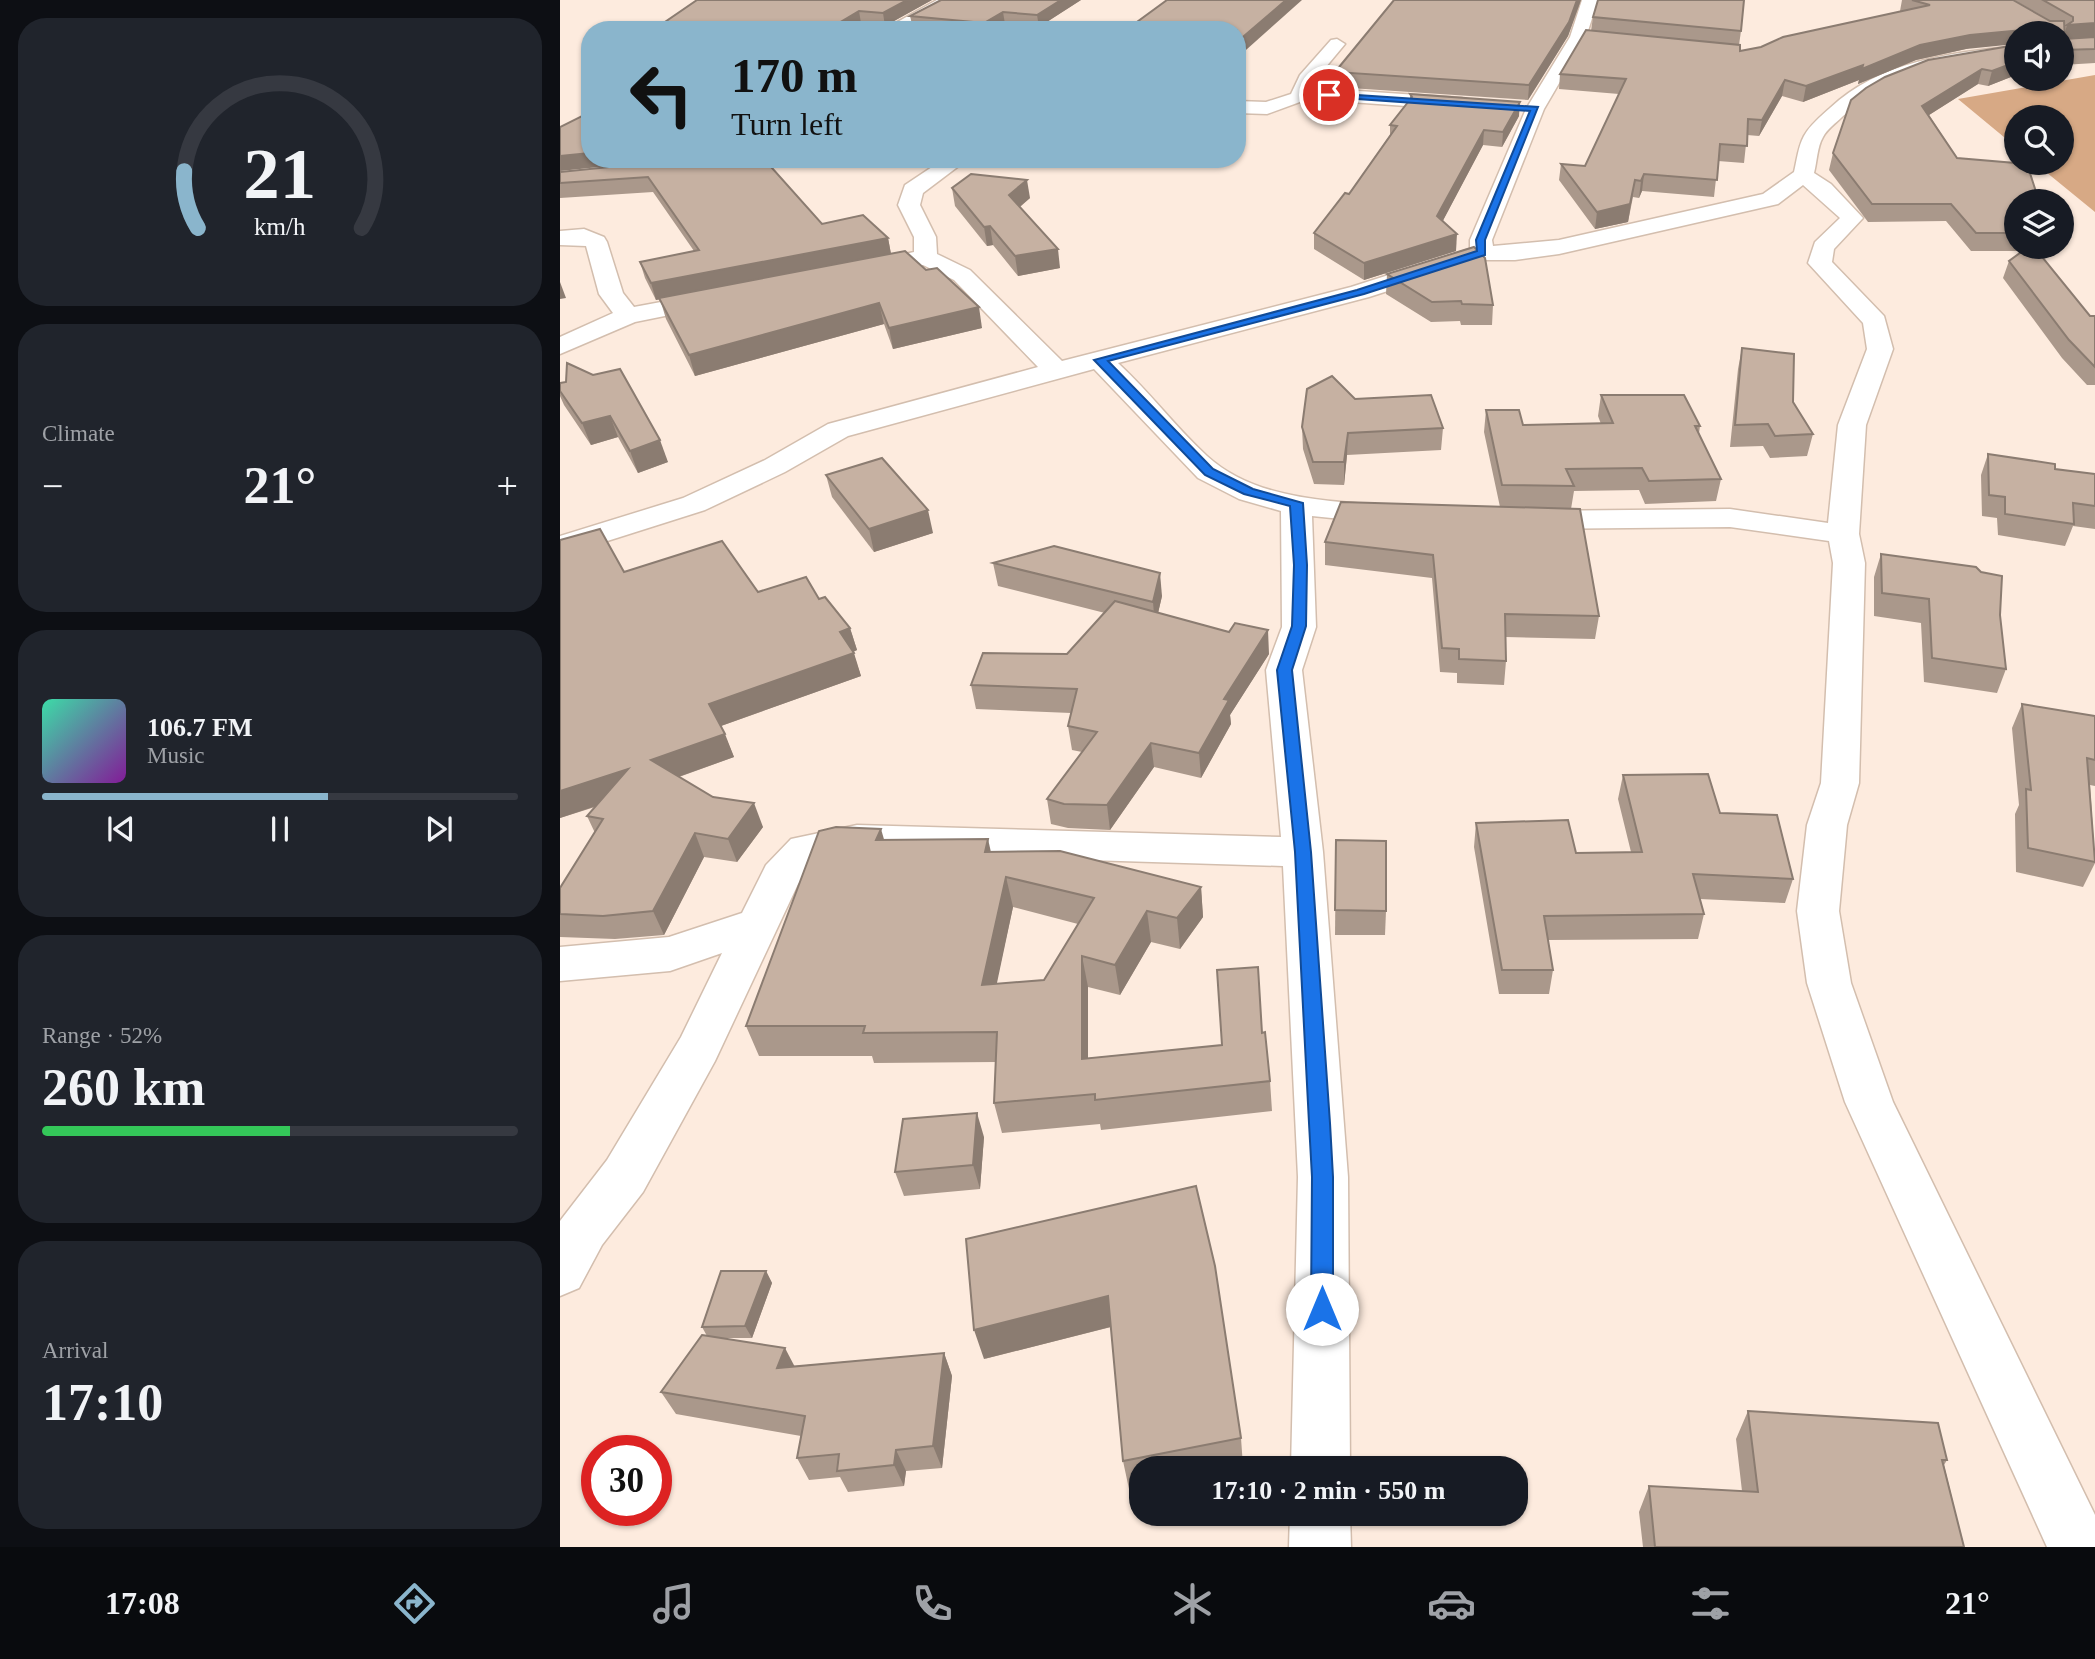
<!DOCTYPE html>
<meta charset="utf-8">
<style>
:root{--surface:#171b24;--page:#20242c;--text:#f1f3f6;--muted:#9ea1a6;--line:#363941;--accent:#8ab5cc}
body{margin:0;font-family:"Times New Roman",serif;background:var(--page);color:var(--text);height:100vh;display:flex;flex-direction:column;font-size:26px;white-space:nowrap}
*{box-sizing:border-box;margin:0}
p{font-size:23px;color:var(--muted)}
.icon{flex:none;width:38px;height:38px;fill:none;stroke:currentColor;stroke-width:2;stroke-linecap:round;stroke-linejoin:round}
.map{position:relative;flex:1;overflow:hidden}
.sheet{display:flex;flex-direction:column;gap:18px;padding:18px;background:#0d0f14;width:560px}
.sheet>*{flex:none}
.hud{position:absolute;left:21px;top:21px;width:665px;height:147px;border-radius:28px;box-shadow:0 2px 5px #0004;background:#8ab5cc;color:#111;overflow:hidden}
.fabs{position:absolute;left:1444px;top:21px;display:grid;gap:14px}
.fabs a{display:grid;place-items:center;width:70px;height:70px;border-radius:50%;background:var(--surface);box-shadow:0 2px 5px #0004;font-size:35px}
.speed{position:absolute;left:21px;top:1435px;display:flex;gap:14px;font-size:35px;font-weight:700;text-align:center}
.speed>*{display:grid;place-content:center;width:91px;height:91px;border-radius:50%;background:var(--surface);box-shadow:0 2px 5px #0004;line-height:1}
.speed .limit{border:10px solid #d22;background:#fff;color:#111}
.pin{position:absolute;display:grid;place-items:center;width:60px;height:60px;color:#fff;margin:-30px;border:4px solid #fff;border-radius:50%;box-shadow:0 2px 7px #0007}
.me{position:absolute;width:77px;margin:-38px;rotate:0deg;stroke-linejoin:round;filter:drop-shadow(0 0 5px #0008)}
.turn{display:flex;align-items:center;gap:24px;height:147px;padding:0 35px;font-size:32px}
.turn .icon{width:91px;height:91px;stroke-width:2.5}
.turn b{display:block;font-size:49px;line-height:60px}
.big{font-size:52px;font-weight:600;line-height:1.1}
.sheet .card{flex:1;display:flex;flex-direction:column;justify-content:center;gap:10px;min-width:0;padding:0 24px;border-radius:28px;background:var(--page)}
.sheet .dial{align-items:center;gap:0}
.dial svg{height:182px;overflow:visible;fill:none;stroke:var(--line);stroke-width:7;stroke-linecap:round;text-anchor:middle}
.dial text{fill:var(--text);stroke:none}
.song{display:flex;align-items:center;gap:21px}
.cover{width:84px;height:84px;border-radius:10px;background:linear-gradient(135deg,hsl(160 70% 55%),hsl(290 70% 35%))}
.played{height:7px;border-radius:4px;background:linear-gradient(90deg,var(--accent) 60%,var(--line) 60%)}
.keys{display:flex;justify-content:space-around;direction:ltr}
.heat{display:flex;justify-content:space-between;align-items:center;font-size:38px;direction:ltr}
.charge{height:10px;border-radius:5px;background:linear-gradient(90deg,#34c759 52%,var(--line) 0)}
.trip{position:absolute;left:569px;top:1456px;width:399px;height:70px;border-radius:28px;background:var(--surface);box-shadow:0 2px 5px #0004;font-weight:600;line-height:70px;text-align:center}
.tabs{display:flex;height:112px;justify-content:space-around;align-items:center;background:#090b0e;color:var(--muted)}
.tabs .icon{width:49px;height:49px}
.tabs .active{color:var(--accent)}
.tabs b{font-size:32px;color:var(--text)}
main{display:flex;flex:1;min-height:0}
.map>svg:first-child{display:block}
</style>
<main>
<section class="sheet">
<div class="card dial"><svg viewBox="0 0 100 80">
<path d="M14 69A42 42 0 1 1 86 69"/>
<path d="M14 69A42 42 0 0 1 8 44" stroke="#8ab5cc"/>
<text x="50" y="56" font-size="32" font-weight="700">21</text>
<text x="50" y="72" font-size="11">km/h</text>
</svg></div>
<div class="card"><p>Climate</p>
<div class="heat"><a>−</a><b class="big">21°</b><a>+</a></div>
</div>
<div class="card">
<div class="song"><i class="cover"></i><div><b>106.7 FM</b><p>Music</p></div></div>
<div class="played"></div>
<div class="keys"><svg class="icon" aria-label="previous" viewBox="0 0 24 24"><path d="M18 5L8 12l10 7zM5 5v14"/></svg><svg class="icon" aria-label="pause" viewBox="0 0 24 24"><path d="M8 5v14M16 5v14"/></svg><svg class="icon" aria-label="next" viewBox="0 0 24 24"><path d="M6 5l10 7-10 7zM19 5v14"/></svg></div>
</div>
<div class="card"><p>Range · 52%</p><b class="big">260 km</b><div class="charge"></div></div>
<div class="card"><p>Arrival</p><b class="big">17:10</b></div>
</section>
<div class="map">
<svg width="1535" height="1547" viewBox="0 0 1535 1547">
<rect width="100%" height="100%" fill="#fdebde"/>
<polygon fill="#d7a985" points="1535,75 1535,212 1475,163 1502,163 1502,117 1456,117 1456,147 1398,99"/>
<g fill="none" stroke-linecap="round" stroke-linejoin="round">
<g stroke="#d3beae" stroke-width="3">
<g id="minor">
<polygon points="377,0 447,0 439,5 386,8 344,30 323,30"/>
<path d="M1022,0h16l-12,37 -42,72 -52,131 1,6 66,-6 204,-46 31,-22c3,-12 4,-25 10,-36 6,-11 17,-20 26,-28 50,-47 120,-55 186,-62v10c-64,7 -126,16 -174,61 -6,6 -15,12 -19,20 -6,10 -6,25 -9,36l17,11 32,34 -29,31 -2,13 52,54 9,33 -27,76 -7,109 6,29 -6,220 -12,42 -8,86 12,72 42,119 202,413v32h-48l-202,-445 -38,-119 -10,-72 10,-86 14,-42 12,-220 -4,-22 -99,-14 -200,2 -11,-2 -5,-7 5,-7 11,-2 200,-2 98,14 10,-98 29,-76 -4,-26 -55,-60 7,-21 25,-24 -37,-33 -25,19 -219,50 -44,6h-31l-115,37 -251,66c32,29 57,64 89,93 48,44 122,45 183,50l11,2 4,7 -4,7 -11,2 -78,-8 4,111 -14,43 21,182 25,325 2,291h-59l7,-291 -15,-311 -426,-13 -39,8 -20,23 -83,177 -72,131 -41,53 -23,43 -19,8v-75l47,-61 74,-123 41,-84 -52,18 -110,10v-34l109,-10 73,-24 24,-48 25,-26 66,-14 424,12 -15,-167 16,-43 -1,-116 -42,-12 -41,-21 -104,-109 -246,67 -63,36 -80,38 -145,46v-20l123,-38 82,-38 63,-36 210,-57 -84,-87 -31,-15 -60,12 -8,-2 -4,-5 4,-5 59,-13v-15l-16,-32 7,-20 39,-26h24l-45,34 -3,12 16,32 1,17 33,16 92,91 289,-74 119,-38v-9l56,-131 44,-72z"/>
<polygon points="777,39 785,44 755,80 754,88 902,98 911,104 902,110 748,99 707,114 677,113 677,101 706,102 731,94 740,75 771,40"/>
<polygon points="24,229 44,237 47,242 63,293 74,307 155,292 164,294 167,299 164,304 75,322 0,354 0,337 53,313 39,294 26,246 0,245 0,231"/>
<polygon points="730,1514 790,1514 791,1547 729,1547"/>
</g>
</g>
<use href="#minor" fill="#fff" fill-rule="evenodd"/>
</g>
<g fill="#aa988b" fill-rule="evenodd">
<polygon points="372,0 325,26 301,23 291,30 102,30 104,29 102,24"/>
<polygon points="521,0 479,27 445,24 435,30 366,30 353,28 350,16"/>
<polygon points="833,0 1021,0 1008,36 968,100 775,87 775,72 834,0"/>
<polygon points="1342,0 1453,0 1491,21 1454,0 1535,0 1535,63 1502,65 1502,33 1456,33 1406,49 1356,60 1298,84 1299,80 1243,102 1222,96 1199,136 1187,135 1184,163 1158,161 1154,197 1082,191 1079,198 1073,197 1068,222 1035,229 999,180 1001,164 1025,166 1059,94 999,89 1000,74 1180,51 1201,47 1341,11 1340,11"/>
<polygon points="1033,17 1181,31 1179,45 1031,31"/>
<polygon points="1456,45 1456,75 1428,86 1418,84 1369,115 1397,158 1456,201 1456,247 1459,247 1458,251 1411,251 1386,221 1308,222 1269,170 1273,153"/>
<polygon points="850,94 959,116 942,147 923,145 883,220 896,251 804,280 754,249 754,233 789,194 830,135 830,125 850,100"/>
<polygon points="69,165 262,224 328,238 331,254 422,328 333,349 324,324 135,376 106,319 100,299 96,300 85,278 80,262 134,251 93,192 0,198 0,172"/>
<polygon points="392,188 470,198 460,207 500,268 458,276 433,245 427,246 395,206"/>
<polygon points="1449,261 1530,316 1535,316 1535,385 1527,385 1502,358 1443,278"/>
<polygon points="827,274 933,305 932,325 901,325 900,321 871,322 826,294"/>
<polygon points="1182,348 1233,402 1253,434 1247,456 1210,458 1203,446 1170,447 1178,369"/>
<polygon points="6,382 108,462 78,473 58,437 31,445 4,405 0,396 0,383"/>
<polygon points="1041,395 1140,426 1139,433 1161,479 1156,501 1085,504 1079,490 1014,491 1011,509 1039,616 1035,639 946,637 946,661 944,685 897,683 897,673 880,672 872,578 765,565 765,542 940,507 924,432 926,410 963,425 1041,424 1038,416"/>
<polygon points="795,399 883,428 881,450 787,455 784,485 754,484 743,449 742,427"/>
<polygon points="1428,454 1495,469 1535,474 1535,529 1513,526 1505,546 1438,535 1437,518 1422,516 1421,475"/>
<polygon points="266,475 373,533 314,552 272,497"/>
<polygon points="0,540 64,572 198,592 259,599 290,628 297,650 293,652 301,676 161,726 174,757 119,777 203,827 177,862 144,857 104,935 55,939 0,937 0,888 35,833 27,816 35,807 0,818"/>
<polygon points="1321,554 1440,615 1446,669 1437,693 1364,682 1361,623 1314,616 1314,577"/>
<polygon points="433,563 602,596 598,613 709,654 670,715 671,724 641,778 594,767 550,830 508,828 491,824 487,799 522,752 512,750 508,726 511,713 416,709 411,685 507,654 545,613 438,586"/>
<polygon points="1462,704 1535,716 1535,786 1530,785 1535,863 1523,887 1456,872 1455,814 1459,805 1452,728"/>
<polygon points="1063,775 1160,813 1233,879 1225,903 1140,899 1144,914 1138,939 988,940 993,970 989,994 939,994 914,847 916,823 1016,853 1071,852 1058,799"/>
<path d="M324,840l107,12 210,35 2,30 -23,32 -29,-7 -31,53 -32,-8v71l134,-13 40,-12 8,48 2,30 -171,19 -1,-6 -98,9 -8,-30 2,-41 -122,1 -2,-7h-113l-13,-30zM453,907l65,17 -34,56 -48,4z"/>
<polygon points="776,840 826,911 825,935 775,935"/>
<polygon points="424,1137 420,1189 344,1196 335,1172"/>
<polygon points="655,1266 681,1438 683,1466 670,1468 581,1468 581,1486 569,1489 563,1461 551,1327 424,1359"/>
<polygon points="206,1271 212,1283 192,1338 164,1338 235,1366 384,1353 392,1376 382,1468 346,1471 344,1486 288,1492 280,1477 249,1480 237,1458 241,1436 116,1414 101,1392 147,1336 142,1327"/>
<polygon points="1188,1411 1387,1460 1384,1465 1404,1547 1083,1547 1079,1512 1089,1486 1182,1491 1176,1439"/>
</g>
<g fill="#8b7c71">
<polygon points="347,0 372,0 325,26 323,13"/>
<polygon points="501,0 521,0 479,27 477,15"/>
<polygon points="726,0 742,0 677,58 677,42"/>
<polygon points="1017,0 1021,0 1008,36 968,100 969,85"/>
<polygon points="299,11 301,23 291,30 267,30"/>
<polygon points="443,12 445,24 435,30 424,30 424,23"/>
<polygon points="1535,23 1535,37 1503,39 1507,25"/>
<polygon points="1462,30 1461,33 1456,33 1456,44 1406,49 1356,60 1298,84 1299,80 1243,102 1246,86 1360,45 1410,35"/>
<polygon points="1456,62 1456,75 1428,86 1432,71"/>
<polygon points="1422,69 1418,84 1358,122 1362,106"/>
<polygon points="1225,80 1222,96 1199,136 1202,120"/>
<polygon points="960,102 959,116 942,147 943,132"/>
<polygon points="924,130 923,145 877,232 877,216"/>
<polygon points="30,153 30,159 71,159 49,166 0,171 0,156"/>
<polygon points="1084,174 1082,191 1079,198 1081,181"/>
<polygon points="467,180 470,198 452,213 449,195"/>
<polygon points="1075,180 1068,222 1035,229 1037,212"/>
<polygon points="430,226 433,245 427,246 424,227"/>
<polygon points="897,234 896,251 804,280 804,263"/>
<polygon points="328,238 331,254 96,300 91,283"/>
<polygon points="498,249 500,268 458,276 455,256"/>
<polygon points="0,282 6,298 0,299"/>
<polygon points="319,303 324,324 135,376 129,355"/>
<polygon points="419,307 422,328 333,349 329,328"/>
<polygon points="50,416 58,437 31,445 22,423"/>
<polygon points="788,433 787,455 784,485 784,462"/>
<polygon points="100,440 108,462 78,473 70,451"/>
<polygon points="368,510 373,533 314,552 309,529"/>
<polygon points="600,573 602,596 595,626 593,602"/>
<polygon points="290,628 297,650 286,655 280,632"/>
<polygon points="708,630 709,654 670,715 671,724 641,778 639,753 664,699"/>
<polygon points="294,653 301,676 158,727 149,704"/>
<polygon points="165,734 174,757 101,783 91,760"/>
<polygon points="591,743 594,767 550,830 547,805"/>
<polygon points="68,769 78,792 0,818 0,791"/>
<polygon points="194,803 203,827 177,862 168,839"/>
<polygon points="321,829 330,860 316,840"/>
<polygon points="135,833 144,857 104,935 93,911"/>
<polygon points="428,839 435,870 425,852"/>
<polygon points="446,877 453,907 430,1016 422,985"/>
<polygon points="641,887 643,917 620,949 617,918"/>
<polygon points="587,911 591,942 560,995 555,965"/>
<polygon points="522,956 528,987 528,1089 522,1059"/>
<polygon points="417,1113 424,1137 420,1189 413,1165"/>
<polygon points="206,1271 212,1283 192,1338 185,1326"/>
<polygon points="548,1296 554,1326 424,1359 414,1330"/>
<polygon points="225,1348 237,1371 217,1368"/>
<polygon points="384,1353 392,1376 382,1468 373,1446"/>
<polygon points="336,1450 346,1471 344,1486 334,1465"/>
</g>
<g fill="#c6b1a2" stroke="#8b7c71" stroke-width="2" fill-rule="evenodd">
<polygon points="137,0 347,0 323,13 299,11 267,30 102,30 111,24 102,24"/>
<polygon points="381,0 501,0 477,15 443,12 424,23 350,16"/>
<polygon points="607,0 726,0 677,42 677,30 566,30"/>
<polygon points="834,0 1017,0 1009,22 969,85 775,72"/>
<polygon points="1038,0 1184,0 1181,31 1033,17"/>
<polygon points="1352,0 1453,0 1490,21 1504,21 1505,39 1535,37 1535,49 1502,50 1502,33 1462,33 1462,30 1410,35 1360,45 1302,69 1303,65 1246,86 1225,80 1202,120 1188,119 1187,146 1160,144 1157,180 1084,174 1081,181 1075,180 1070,204 1037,212 1001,164 1025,166 1066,79 1000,74 1026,30 1180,45 1180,51 1201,47 1223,37 1370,5"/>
<polygon points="1483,0 1535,0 1535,23 1507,25 1513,21 1513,17"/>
<polygon points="1456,45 1456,62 1432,71 1422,69 1362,106 1397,158 1467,164 1479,201 1456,201 1456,233 1416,233 1391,204 1312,204 1273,153 1291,100 1306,88 1325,77 1368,60"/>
<polygon points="850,94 960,102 943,132 924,130 877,216 897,234 804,263 754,233 785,193 789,194 837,126 830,125 852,97"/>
<polygon points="30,112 30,153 0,156 0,127"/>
<polygon points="83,159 204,159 262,224 303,215 328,238 91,283 80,262 139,250 88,177 0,183 0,172 69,165"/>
<polygon points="411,174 467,180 449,195 498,249 455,256 430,226 424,227 392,188"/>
<polygon points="914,247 925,258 933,305 902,304 901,301 872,302 827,274"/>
<polygon points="1468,247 1474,247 1530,316 1535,316 1535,367 1509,340 1449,261"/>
<polygon points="345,251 366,270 377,268 419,307 329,328 319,303 129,355 99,298"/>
<polygon points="1182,348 1234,354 1233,402 1253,434 1215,436 1208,424 1175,425"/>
<polygon points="7,363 33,375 60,369 100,440 70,451 50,416 22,423 0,391 0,383 6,382"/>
<polygon points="772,376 795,399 871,395 883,428 788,433 784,462 753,462 742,427 747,389"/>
<polygon points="1041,395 1124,395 1140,426 1135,426 1161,479 1089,481 1082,468 1006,469 1014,486 942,485 926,410 959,410 963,425 1053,423"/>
<polygon points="1428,454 1495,464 1495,469 1535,474 1535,506 1513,503 1514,524 1445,514 1445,497 1429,495"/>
<polygon points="322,458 368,510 309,529 266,475"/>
<polygon points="781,502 1020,509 1039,616 945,614 946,661 899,659 899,649 882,648 873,555 765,542"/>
<polygon points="40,529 64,572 162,541 198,592 246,577 259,599 265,597 290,628 280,632 294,653 149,704 165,734 91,760 153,797 194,803 168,839 135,833 93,911 43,916 0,914 0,888 43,819 27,816 68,769 0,791 0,540"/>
<polygon points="494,546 600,573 593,602 433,563"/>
<polygon points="1321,554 1416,567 1421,572 1442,576 1440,615 1446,669 1372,658 1369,599 1322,593"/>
<polygon points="555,601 669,632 675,623 708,630 664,699 669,700 639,753 591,743 547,805 504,804 487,799 537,732 508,726 517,689 411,685 423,653 507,654"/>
<polygon points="1462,704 1535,716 1535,760 1527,758 1535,862 1468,848 1466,789 1471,790"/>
<polygon points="1148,774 1160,813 1217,815 1233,879 1133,874 1144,914 984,916 993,970 942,970 916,823 1008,820 1016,853 1082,852 1063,775"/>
<path d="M276,827l45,2 -5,11 112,-1 -3,13 75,-1 141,36 -24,31 -30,-7 -32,54 -33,-9v103l140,-14 -5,-75 41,-3 4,66 3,-1 5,49 -175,19v-6l-101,9 3,-71 -134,1 2,-7h-119l73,-195zM446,877l88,21 -50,82 -62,5z"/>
<polygon points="776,840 826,841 826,911 775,910"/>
<polygon points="417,1113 413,1165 335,1172 343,1119"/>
<polygon points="636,1186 655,1266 681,1438 563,1461 548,1296 414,1330 406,1239"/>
<polygon points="161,1271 206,1271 185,1326 142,1327"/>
<polygon points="142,1335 225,1348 217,1368 384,1353 373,1446 336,1450 334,1465 277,1471 279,1454 237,1458 245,1416 101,1392"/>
<polygon points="1188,1411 1378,1423 1387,1460 1382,1460 1404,1547 1095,1547 1089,1486 1198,1492"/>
</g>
<polygon fill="#1a73e8" stroke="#114b97" stroke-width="2" points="767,93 978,107 925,240 925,255 804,294 548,361 653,469 693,489 743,503 747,565 746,626 732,670 751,852 770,1123 773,1177 773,1309 770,1317 762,1320 754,1317 751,1309 752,1177 749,1123 735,852 717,670 732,626 734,565 730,506 684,494 645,475 534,360 797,290 917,251 916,240 970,111 769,97"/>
</svg>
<div class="fabs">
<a><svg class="icon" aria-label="sound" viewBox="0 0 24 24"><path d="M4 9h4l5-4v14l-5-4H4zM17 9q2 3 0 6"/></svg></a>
<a><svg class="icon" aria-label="search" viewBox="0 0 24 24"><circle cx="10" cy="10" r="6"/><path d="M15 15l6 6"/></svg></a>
<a><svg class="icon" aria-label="layers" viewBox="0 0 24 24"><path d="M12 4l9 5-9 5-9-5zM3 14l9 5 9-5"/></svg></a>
</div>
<div class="speed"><div class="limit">30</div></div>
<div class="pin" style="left:769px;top:95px;background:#d93025"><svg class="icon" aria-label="arrive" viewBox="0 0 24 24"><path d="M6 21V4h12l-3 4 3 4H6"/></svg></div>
<svg class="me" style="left:762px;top:1309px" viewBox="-20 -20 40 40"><circle r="19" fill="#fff"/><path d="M0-13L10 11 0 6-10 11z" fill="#1a73e8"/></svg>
<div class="trip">17:10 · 2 min · 550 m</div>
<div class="hud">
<div class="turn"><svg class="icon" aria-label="left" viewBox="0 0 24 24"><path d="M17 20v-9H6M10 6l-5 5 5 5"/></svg><div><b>170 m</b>Turn left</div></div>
</div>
</div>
</main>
<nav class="tabs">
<b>17:08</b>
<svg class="icon active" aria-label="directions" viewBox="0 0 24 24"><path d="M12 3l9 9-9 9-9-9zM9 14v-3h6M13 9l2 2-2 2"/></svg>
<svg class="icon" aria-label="music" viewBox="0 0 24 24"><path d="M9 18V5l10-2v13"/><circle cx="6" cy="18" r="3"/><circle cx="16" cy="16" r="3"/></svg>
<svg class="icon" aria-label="phone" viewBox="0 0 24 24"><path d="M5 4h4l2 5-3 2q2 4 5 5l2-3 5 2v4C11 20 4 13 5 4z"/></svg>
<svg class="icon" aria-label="climate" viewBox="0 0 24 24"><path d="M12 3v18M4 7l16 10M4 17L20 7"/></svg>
<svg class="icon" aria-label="car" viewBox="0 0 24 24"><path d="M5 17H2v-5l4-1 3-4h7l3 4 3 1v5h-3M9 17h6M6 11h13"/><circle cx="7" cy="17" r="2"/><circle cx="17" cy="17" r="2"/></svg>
<svg class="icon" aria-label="filters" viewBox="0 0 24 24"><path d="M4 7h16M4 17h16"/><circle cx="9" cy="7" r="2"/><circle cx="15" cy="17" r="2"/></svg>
<b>21°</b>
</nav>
